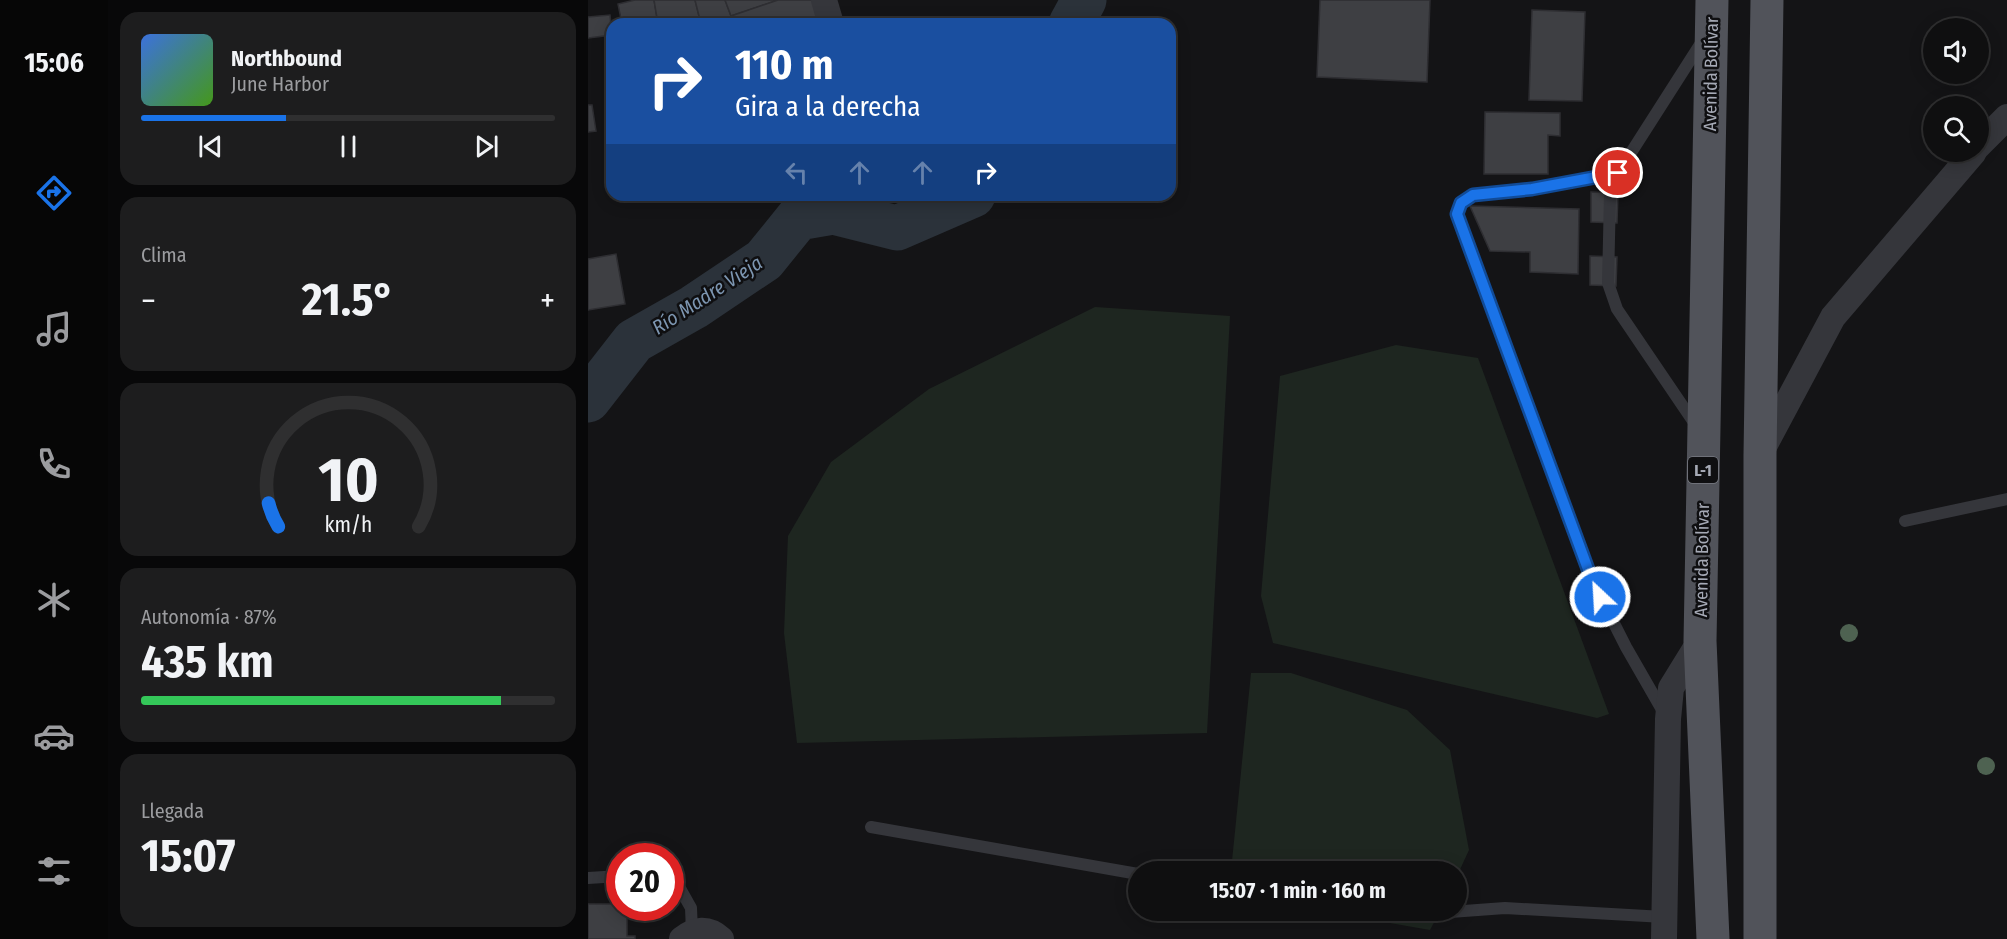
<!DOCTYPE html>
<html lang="es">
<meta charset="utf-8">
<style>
:root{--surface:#0f0f10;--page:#1d1d1e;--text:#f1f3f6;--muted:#9b9c9f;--line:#2f2f30;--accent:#1a73e8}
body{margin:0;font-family:"Fira Sans Condensed",sans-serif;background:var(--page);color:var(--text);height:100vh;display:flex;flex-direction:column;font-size:22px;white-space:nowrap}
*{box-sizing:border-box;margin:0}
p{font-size:20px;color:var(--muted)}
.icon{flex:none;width:33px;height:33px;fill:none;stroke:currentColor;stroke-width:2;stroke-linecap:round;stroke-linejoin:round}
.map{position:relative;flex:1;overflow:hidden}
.panel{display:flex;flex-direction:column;gap:12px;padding:12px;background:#080809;width:480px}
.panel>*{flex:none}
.hud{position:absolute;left:18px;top:18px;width:570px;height:183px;border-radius:18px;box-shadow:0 3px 15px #0003,0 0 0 2px var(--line);background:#1a4fa0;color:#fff;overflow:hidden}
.tools{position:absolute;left:1335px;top:18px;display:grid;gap:12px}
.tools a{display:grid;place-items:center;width:66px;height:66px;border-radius:50%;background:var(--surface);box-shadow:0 3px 15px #0003,0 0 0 2px var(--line);font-size:30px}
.speed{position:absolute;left:18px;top:843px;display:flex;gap:12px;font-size:30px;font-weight:700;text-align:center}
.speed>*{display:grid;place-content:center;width:78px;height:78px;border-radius:50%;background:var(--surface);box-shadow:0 3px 15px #0003,0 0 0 2px var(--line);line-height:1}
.speed .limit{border:9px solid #d22;background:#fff;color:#111}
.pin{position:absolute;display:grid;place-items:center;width:51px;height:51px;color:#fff;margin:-26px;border:3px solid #fff;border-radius:50%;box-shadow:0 2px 6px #0007}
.me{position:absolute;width:66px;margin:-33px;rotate:335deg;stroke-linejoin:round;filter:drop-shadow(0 0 4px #0008)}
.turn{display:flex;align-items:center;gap:21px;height:126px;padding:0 30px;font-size:27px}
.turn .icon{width:78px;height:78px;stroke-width:2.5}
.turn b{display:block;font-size:42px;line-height:51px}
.lanes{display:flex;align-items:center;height:57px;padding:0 30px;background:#0003;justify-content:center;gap:30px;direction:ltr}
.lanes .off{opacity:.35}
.big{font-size:45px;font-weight:700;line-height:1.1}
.panel .card{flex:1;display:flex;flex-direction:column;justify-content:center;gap:9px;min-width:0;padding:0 21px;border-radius:18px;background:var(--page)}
.panel .dial{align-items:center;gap:0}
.dial svg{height:156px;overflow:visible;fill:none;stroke:var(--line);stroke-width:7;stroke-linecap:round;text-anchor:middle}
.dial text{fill:var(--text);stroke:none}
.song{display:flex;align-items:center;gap:18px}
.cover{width:72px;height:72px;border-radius:9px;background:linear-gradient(135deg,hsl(220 70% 55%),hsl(100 70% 35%))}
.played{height:6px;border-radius:3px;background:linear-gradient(90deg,var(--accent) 35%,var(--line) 35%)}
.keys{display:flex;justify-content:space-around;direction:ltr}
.heat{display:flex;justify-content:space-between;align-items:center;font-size:33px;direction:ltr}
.charge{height:9px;border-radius:4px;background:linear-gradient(90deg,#34c759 87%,var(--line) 0)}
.trip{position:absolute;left:540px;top:861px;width:339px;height:60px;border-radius:30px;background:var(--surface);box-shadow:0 3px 15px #0003,0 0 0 2px var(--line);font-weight:700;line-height:60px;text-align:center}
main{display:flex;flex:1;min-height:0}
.tab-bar{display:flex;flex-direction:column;width:108px;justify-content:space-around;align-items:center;background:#060606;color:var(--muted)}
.tab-bar .icon{width:42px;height:42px}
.tab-bar .active{color:var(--accent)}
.tab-bar b{font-size:27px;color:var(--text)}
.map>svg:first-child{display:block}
</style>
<main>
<nav class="tab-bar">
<b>15:06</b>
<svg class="icon active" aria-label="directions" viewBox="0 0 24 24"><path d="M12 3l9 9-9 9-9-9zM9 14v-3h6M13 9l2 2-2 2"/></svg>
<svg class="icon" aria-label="music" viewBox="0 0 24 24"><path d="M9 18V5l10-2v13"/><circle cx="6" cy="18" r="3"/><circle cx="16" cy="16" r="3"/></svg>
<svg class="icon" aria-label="phone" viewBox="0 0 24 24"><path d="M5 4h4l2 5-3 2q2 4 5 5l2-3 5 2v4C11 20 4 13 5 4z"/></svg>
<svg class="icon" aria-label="climate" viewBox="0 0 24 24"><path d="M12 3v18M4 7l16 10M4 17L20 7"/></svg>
<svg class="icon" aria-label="car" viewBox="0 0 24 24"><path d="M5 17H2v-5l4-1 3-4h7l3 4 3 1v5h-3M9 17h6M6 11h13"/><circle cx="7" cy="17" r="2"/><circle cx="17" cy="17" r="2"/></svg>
<svg class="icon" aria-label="filters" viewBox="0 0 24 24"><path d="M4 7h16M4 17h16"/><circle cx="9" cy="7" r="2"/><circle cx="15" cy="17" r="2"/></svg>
</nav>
<section class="panel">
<div class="card">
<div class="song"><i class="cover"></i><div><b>Northbound</b><p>June Harbor</p></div></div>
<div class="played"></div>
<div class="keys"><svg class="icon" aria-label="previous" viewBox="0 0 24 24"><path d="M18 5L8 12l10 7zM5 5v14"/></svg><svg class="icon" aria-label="pause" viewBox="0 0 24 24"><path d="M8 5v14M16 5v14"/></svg><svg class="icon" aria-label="next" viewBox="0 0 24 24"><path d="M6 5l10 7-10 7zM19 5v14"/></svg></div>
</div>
<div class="card"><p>Clima</p>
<div class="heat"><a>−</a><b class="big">21.5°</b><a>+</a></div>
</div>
<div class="card dial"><svg viewBox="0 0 100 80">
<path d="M14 69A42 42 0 1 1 86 69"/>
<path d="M14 69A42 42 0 0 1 9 57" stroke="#1a73e8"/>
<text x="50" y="56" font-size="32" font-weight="700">10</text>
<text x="50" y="72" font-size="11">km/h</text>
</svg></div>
<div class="card"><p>Autonomía · 87%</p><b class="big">435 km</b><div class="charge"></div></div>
<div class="card"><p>Llegada</p><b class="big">15:07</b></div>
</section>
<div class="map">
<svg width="1419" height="939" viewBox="0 0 1419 939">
<rect width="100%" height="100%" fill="#141416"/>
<g fill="#1e2620">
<polygon points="507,307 642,316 619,733 209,743 196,633 200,536 243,462 341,389"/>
<polygon points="808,345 890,358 1021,714 1009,718 685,643 673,596 692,376"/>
<polygon points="663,673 703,673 819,710 862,750 881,850 869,876 868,872 643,871"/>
<polygon points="733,911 852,911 842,930"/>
</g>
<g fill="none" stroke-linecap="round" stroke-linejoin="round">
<g stroke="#2b323a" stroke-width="45">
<polyline points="483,24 496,0"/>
<polyline points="0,400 46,341 106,307 176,260 210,218 245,212 309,228 385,195"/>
</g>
</g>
<g fill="#3e3f43" stroke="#2e2e32" stroke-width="1.5">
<polygon points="47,0 66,0 70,24 34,24 30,4"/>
<polygon points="66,0 107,0 113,24 70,24"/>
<polygon points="107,0 137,0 146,24 113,24"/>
<polygon points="137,0 190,0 143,16"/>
<polygon points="190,0 225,0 233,24 146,24 143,16"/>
<polygon points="732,0 842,0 839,82 729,77"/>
<polygon points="944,10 997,12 994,101 941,100"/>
<polygon points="22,15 24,35 0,38 0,17"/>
<polygon points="0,105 4,105 8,131 0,132"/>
<polygon points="897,112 972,113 972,136 960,135 960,174 896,174"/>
<polygon points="1003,192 1030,193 1029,223 1003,222"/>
<polygon points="882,206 991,209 990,274 942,272 942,252 902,251"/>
<polygon points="28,254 37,304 0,310 0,259"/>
<polygon points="1002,256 1029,257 1028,286 1002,285"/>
<polygon points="0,904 32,904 32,908 39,908 39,936 47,936 47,939 0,939"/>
</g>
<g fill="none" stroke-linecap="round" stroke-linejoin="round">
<g stroke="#35363b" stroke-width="12">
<polyline points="1030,173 943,189 885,195 873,203 869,214 1004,580 1038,647 1077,715"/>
<polyline points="1109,427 1029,309 1020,283 1022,195 1030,173 1115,40"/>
<polyline points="1317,521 1419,499"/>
<polyline points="283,827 550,874"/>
<polyline points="0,878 32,876"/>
<polyline points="82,881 89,883 103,908 104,932"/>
<polyline points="785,910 835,914 917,908 1076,917"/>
</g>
<g stroke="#35363b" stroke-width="26">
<polyline points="236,0 243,24"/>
<polyline points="1390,146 1419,117"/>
<polyline points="1172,454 1245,317 1386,152"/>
<path d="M94,939c13,-10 26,-12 39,0"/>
<polyline points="1076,939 1080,719 1083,688 1112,641"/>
</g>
<g stroke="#51535a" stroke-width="33">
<polyline points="1124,0 1112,641 1125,939"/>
<polyline points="1172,939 1172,455 1179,0"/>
</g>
</g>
<g fill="#4e6251">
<circle cx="1261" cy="633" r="9"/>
<circle cx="1398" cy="766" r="9"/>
</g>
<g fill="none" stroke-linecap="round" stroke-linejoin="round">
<g stroke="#114b97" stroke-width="15">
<polyline id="route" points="1012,597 1004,580 869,214 873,203 885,195 944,189 1030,173"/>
</g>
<use href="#route" stroke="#1a73e8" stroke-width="10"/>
</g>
<g text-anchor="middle" stroke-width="5" stroke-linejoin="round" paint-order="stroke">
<rect fill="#0f0f11" stroke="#797c84" stroke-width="1.5" x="1100" y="457" width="30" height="26" rx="4.5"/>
<g font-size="16" font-weight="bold" fill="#a6aab6">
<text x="1115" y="476">L-1</text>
</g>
<g font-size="18" fill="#a6aab6" stroke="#0f0f11">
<text transform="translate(1123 74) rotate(-89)" y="6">Avenida Bolívar</text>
<text transform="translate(1114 560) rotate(-89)" y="6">Avenida Bolívar</text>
</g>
<g font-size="20" font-style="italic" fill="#7d96b1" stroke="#0f0f11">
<text transform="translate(119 295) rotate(-33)" y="7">Río Madre Vieja</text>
</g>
</g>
</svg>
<div class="tools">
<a><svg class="icon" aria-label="sound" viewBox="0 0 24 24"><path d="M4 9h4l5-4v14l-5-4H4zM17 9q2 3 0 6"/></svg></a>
<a><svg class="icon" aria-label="search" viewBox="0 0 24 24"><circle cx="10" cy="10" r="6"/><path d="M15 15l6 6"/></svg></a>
</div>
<div class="speed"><div class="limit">20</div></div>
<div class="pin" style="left:1030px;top:173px;background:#d93025"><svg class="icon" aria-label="arrive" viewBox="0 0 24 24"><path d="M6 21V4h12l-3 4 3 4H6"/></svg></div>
<svg class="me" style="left:1012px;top:597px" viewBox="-20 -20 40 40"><circle r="17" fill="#1a73e8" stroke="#fff" stroke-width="3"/><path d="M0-11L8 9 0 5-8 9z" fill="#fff"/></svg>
<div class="trip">15:07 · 1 min · 160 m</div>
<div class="hud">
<div class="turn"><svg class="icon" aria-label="right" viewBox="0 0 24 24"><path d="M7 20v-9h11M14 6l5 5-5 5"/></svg><div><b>110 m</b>Gira a la derecha</div></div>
<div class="lanes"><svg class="icon off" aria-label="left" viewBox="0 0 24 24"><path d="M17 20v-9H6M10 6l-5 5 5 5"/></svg><svg class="icon off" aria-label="ahead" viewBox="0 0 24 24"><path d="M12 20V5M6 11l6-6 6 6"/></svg><svg class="icon off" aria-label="ahead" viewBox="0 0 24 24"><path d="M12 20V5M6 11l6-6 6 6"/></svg><svg class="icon" aria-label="right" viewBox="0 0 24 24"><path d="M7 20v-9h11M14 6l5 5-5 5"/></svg></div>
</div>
</div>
</main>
